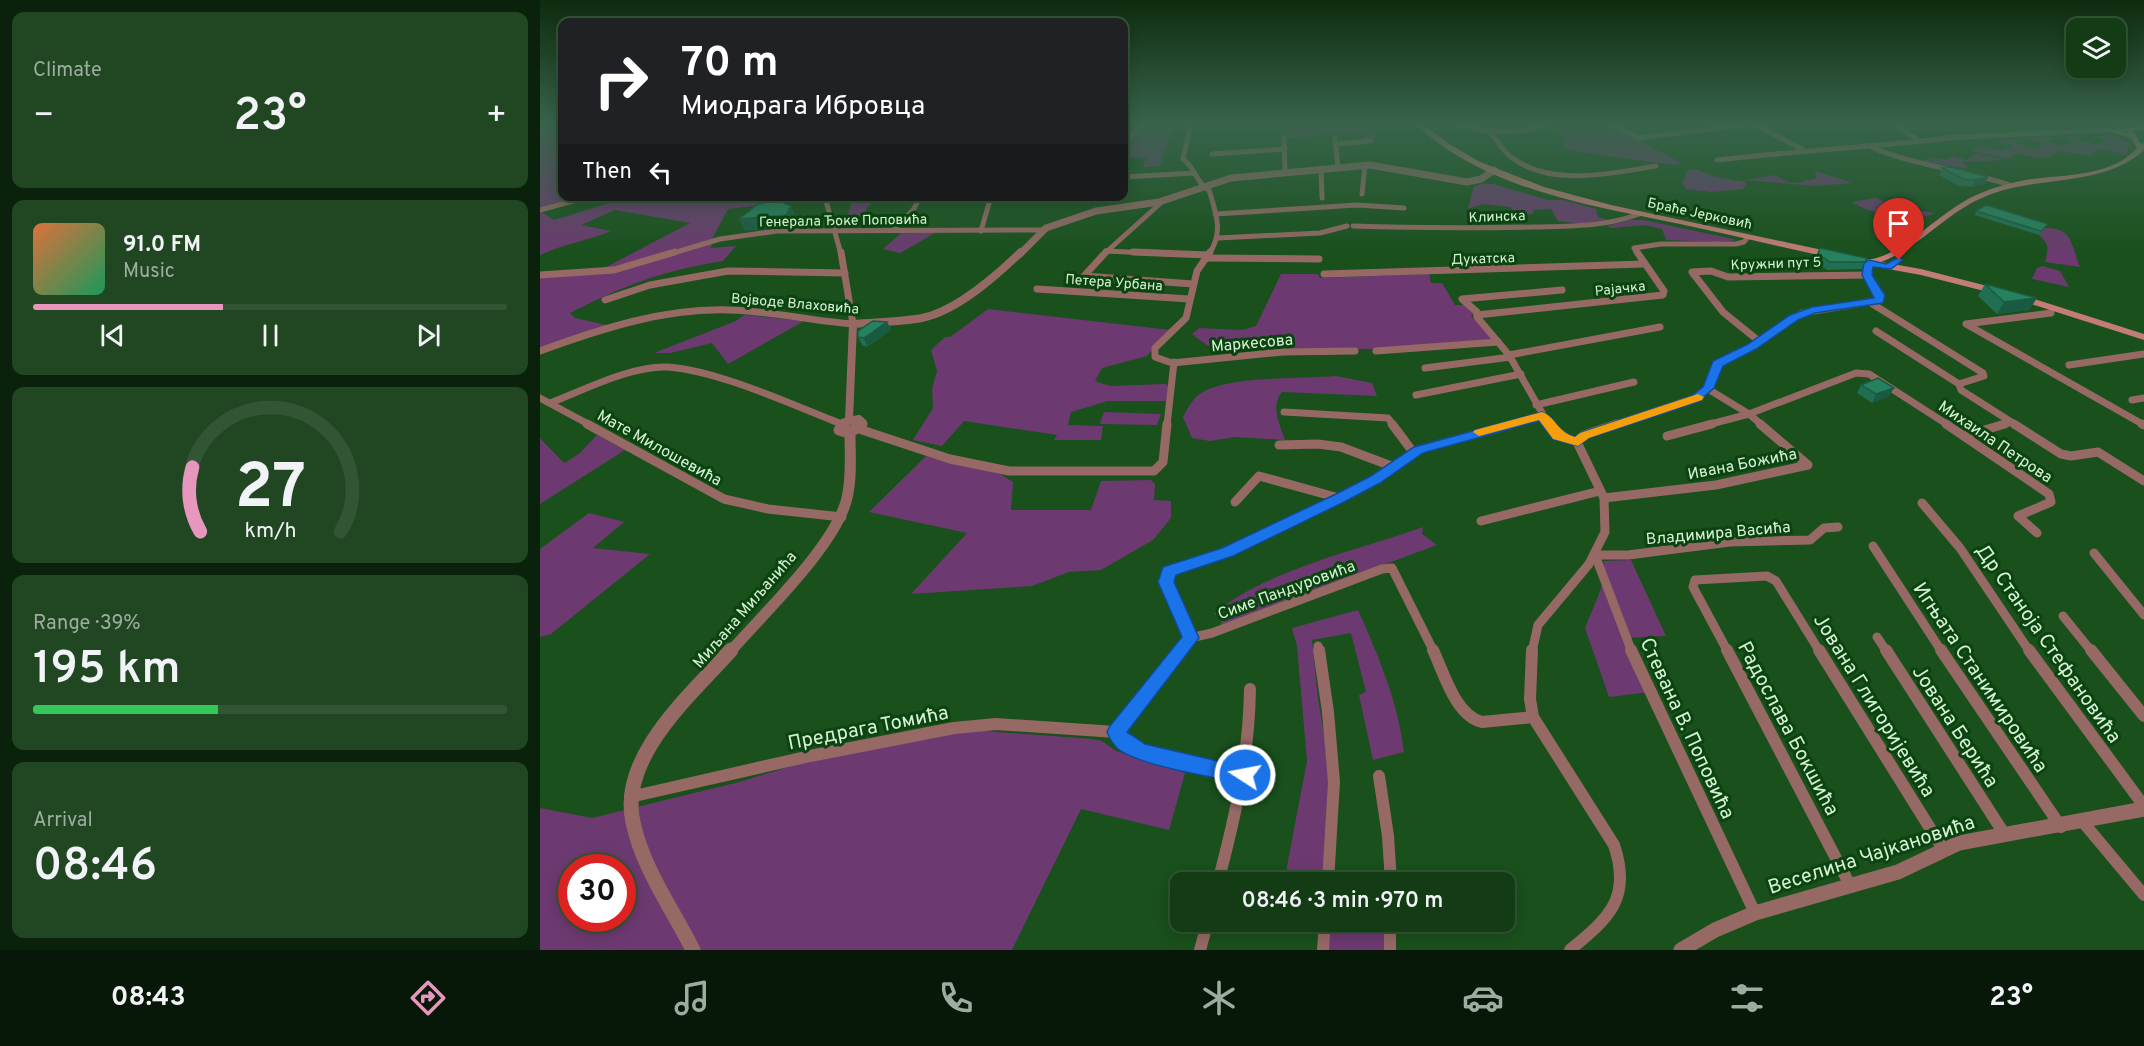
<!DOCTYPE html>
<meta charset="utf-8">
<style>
:root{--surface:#133c15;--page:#204722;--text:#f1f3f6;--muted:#9dada0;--line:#325634;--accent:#e797bd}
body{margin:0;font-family:Overpass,sans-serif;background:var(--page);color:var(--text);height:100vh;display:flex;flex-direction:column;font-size:22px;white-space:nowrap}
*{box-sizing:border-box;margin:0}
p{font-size:20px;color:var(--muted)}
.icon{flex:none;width:33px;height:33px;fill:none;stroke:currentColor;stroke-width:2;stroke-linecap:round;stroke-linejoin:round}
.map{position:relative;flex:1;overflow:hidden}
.side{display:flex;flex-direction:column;gap:12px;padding:12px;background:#0a210c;width:540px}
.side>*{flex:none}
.banner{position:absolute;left:18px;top:18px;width:570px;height:183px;border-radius:12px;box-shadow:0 3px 15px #0003,0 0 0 2px var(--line);background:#202124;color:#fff;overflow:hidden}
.tools{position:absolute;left:1526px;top:18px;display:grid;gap:12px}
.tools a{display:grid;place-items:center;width:60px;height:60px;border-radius:12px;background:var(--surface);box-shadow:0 3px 15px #0003,0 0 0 2px var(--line);font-size:30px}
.speed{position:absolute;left:18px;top:854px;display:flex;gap:12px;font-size:30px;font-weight:700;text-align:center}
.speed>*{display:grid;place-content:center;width:78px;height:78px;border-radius:50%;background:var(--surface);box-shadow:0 3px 15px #0003,0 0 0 2px var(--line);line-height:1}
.speed .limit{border:9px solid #d22;background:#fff;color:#111}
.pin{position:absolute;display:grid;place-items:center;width:51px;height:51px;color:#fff;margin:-62px -26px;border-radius:50% 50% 50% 0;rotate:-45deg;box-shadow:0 0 6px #0007}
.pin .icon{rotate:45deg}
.me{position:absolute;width:66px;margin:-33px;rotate:281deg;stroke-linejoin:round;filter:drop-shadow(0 0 4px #0008)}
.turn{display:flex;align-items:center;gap:21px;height:126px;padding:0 24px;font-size:27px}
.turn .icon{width:78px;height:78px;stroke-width:2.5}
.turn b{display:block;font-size:42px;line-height:51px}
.then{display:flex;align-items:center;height:57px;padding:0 24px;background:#0003;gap:12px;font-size:22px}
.big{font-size:45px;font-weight:600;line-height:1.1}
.side .tile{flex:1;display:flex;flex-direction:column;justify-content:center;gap:9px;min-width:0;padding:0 21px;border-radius:12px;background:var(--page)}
.side .dial{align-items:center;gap:0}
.dial svg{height:156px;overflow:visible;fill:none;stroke:var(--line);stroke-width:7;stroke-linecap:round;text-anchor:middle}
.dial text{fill:var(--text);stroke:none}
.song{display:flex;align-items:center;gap:18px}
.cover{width:72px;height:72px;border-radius:9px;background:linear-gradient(135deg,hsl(20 70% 55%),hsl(150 70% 35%))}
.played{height:6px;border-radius:3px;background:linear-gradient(90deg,var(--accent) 40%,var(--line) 40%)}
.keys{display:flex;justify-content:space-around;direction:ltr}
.heat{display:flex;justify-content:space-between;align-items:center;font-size:33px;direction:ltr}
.charge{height:9px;border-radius:4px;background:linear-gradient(90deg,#34c759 39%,var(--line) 0)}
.trip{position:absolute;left:630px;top:872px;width:345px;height:60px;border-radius:12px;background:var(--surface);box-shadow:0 3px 15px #0003,0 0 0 2px var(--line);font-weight:600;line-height:60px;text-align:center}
.dock{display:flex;height:96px;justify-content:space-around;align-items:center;background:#081808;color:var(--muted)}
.dock .icon{width:42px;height:42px}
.dock .on{color:var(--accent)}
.dock b{font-size:27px;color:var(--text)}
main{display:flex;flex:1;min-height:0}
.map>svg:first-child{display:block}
</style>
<main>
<section class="side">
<div class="tile"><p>Climate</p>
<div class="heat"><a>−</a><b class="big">23°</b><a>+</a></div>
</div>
<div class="tile">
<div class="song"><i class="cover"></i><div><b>91.0 FM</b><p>Music</p></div></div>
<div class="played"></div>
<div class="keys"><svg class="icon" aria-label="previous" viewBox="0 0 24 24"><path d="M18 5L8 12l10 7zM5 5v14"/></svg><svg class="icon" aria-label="pause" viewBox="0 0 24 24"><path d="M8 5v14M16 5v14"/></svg><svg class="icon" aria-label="next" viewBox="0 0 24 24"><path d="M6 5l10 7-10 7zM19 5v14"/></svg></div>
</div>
<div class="tile dial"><svg viewBox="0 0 100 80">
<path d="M14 69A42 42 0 1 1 86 69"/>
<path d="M14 69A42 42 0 0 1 10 36" stroke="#e797bd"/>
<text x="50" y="56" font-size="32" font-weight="700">27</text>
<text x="50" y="72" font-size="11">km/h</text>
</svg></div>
<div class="tile"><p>Range · 39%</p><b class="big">195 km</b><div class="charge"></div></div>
<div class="tile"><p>Arrival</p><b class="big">08:46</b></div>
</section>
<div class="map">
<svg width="1604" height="950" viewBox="0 0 1604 950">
<rect width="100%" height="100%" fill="#19501c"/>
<g fill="#6c3a70" fill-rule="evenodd">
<polygon points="0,123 22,123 22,196 43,197 0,209"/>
<polygon points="600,123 634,123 620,166 603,167 606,158 584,157 589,139 584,139 584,133 593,133"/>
<polygon points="830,123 838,132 834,140 823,141 823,132 748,138 745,129"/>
<polygon points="1017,123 1065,123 1143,164 1133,165 1027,150 1024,146 1025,137 1009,126"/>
<path d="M1543,135l-6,4 22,6 7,-6 -14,-3 19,-1 19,8 -4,12 -27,-6 -8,7 -33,-5c-13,12 -26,6 -42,2l-7,6 -37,-8 9,-5 21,5 11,-6 -15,-4 21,-2 -4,5 22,5 7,-6 -17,-4 26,-2 -5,5 19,4 6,-6 -15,-3z"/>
<polygon points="1437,154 1466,160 1422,162 1428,167 1422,168 1384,161 1393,157 1406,160 1413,156 1427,160"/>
<polygon points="1156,169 1172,176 1205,182 1206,185 1203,189 1171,192 1146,189 1142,182 1148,170"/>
<polygon points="1275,171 1313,183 1275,186 1204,180 1235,175 1247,182 1257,183 1276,178"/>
<polygon points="943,184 953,184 1008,200 1023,200 1056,209 1058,217 1072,221 1042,224 1018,221 1011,209 994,210 992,214 974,216 971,207 943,204 928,209 934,186"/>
<path d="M75,197h214l-101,12 -15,28 -2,11 25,-2 -13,15c-62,10 -98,24 -153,52l5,5 40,9 -75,24v-78l51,2 99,-52 -75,-13 -34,15 30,6c-24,10 -48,13 -71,24v-44l14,9 65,-20z"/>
<polygon points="309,197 309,196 334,197 322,217 307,217 311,204"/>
<path d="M1336,198l21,9 37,6c-16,10 -66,1 -82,-11z"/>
<polygon points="1091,220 1103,220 1198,240 1179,242 1126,240 1122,229 1105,225 1071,228 1067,226"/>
<path d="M1506,228c27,0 25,17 34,39l-35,-5c3,-13 5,-17 -6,-27z"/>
<polygon points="366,229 400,230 360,253 343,249"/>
<polygon points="1503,266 1520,271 1529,287 1492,279 1497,268"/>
<polygon points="741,274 778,274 780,278 889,274 891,283 902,283 915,305 924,305 934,313 931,316 954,340 830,349 751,349 752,337 748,342 715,346 702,342 668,346 652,334 659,328 703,330 716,326"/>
<polygon points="448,309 630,330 607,356 562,368 555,381 570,386 626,384 629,387 626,401 568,401 531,412 528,425 563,426 561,440 514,440 517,435 424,421 402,446 373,440 393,408 392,389 397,371 391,350 405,337 410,337"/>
<polygon points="204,315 264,321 188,364 172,343 130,353 114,353 196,321"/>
<path d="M796,376l36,7 5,13 -95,-4c-12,14 -2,33 3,48l-50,-3 -25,4 -18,-3 -9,-21c5,-9 10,-20 20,-25 28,-16 99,-13 133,-16z"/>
<polygon points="564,412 621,414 617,425 560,424"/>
<polygon points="57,435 85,450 0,504 0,438 24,463 39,454"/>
<polygon points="386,456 460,474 473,482 471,510 551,510 561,481 611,480 615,484 614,500 631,501 631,518 613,540 561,570 529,572 492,586 371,594 427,533 329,512"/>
<polygon points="49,513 84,522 53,548 110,554 11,634 0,637 0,549"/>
<path d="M883,527l-1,7 15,11 -216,80v-6l-7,-5c51,-44 145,-64 209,-87z"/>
<polygon points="1091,560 1126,636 1086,638 1110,692 1069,697 1045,628 1061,589 1064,561"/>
<path d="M818,610c20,45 40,91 46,142l-31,8 -14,-65 7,-3 -15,-59 -39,7 6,58 11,66 -5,106 -2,12h-38l23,-121 -10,-115 -5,-18z"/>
<path d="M433,730l119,9 10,2 14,10 69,22 -16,57 -88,-21 -69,141h-472v-142l52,10 147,-36 90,-27zM32,867h50v51h-50z"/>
<polygon points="784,925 850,929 850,950 783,950"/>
</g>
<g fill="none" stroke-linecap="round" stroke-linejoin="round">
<g stroke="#966965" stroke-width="5">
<path d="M651,123l-8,36c13,9 12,23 26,31 7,23 15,42 0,64"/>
<path d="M914,123c33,10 63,13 95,0"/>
<polyline points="1069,123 1099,138 1217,123"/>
<polyline points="1212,123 1262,149"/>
<polyline points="1353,123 1378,140"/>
<path d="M950,132c7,8 13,19 21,25 40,31 100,16 145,9"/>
<polyline points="744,138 745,172"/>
<polyline points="795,138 798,167"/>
<polyline points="1404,138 1589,129"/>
<polyline points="796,144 831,141"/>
<path d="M1333,148c44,18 92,22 137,37"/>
<polyline points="672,154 745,149"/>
<polyline points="584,155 589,139 600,123"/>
<path d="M1177,160c77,-9 155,-13 232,-22"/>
<polyline points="781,168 782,198"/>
<polyline points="584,177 654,173"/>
<polyline points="822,194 825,165"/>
<polyline points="286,201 301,254"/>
<polyline points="0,210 51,196"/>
<polyline points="675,214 817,205 864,208"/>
<path d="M813,226c61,2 120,2 181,1 36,-1 71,0 105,-13"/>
<polyline points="353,230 373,210 381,196"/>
<polyline points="441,231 451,196"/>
<polyline points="678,238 780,233 807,226"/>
<polyline points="566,251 631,254"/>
<polyline points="130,254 180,239 237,231 503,230"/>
<polyline points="564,254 623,201"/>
<polyline points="1098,254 1094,248 1121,244 1196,244 1204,242 1208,237"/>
</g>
<g stroke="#966965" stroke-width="7">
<polyline points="566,252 544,276 653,284"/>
<polyline points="593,252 668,255"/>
<polyline points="670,252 657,271 646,318 615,348 615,357 632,363 743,352 815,351"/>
<polyline points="666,258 779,259"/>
<polyline points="784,274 1104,264"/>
<polyline points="0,275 74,270 135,252"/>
<polyline points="497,289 649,299"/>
<polyline points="65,300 110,285 188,271 305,273"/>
<polyline points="1331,303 1443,373 1444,376 1419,384 1421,390 1476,425"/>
<polyline points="1511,313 1426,324 1604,425"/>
<polyline points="937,315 1123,295 1124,291 1097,252"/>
<polyline points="1336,331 1419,384"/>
<polyline points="1220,342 1183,312 1152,272 1171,271 1188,277 1327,275"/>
<path d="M0,351c60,-22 124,-43 189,-41 41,1 83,11 124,14l-12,-72"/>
<polyline points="836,351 958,342"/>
<polyline points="969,355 1120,327"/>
<polyline points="1529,365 1604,354"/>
<polyline points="885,368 971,357"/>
<polyline points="1168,389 1209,414 1222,425"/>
<polyline points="876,395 981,374"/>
<polyline points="0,398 50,425"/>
<polyline points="1592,400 1604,398"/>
<path d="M10,403c34,-13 82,-38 118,-36 52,4 124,38 174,57"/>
<polyline points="996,405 1094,382"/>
<polyline points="744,412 848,418 853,425"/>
<polyline points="627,425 634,362"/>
<polyline points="968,425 1002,416"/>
<polyline points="1009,425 969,355 937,317 937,312 922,299 1022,290"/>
<polyline points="1073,425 1158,397 1168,389 1178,364 1212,347 1262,313 1340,300 1327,275 1329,263"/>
<polyline points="1167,425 1209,414 1316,373 1329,374 1408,425"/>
<polyline points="1460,425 1471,422"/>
</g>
<g stroke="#966965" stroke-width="9">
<polyline points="47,424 184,499 228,509 302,517"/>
<polyline points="852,424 873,452"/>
<polyline points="1008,424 1024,438 1037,442"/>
<polyline points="1406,424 1509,494 1511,502 1478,516 1497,533"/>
<polyline points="1474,424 1521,454 1531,456 1558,452 1604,481"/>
<polyline points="1602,424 1604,425"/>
<polyline points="319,429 410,459 469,471 614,471 623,462 627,424"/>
<polyline points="1127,436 1172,424"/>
<polyline points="1424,436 1465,424"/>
<polyline points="1037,442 1044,435 1077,424"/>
<polyline points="739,445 778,444 801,447 854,467"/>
<polyline points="1064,498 1176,485 1268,465 1220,424"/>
<polyline points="695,502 719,476 799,498"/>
<polyline points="1382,503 1420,548 1490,652"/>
<polyline points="941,521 1060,491"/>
<polyline points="1333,546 1402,652"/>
<polyline points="1554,553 1604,615"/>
<polyline points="1055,555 1092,652"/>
<polyline points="1055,555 1088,555 1190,542 1270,540 1284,528 1298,527"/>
<polyline points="1523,616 1552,652"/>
<polyline points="1337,637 1347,652"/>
<polyline points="650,638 672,633 842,569 852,568 894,652"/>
<polyline points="778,646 779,652"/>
<polyline points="639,652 650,638 626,582 629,571 688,552 835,480 878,450 973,424"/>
<polyline points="992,652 998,625 1049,564 1065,532 1064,498 1037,442"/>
<polyline points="1188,652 1153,587 1155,580 1227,576 1236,581 1280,652"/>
</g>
<g stroke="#966965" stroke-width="12">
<polyline points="779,650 788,712 794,782 788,882"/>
<path d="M893,650c11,23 22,65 49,72l51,-5"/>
<path d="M992,650l-2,49 3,18 81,128c18,53 -5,73 -44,105"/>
<polyline points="1091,650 1215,913"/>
<polyline points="1187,650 1311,887"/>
<polyline points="1279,650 1403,849"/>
<polyline points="1346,650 1465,835"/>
<polyline points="1401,650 1521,827"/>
<polyline points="1489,650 1604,806"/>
<polyline points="1551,650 1604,716"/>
<polyline points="576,732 640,650"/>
<path d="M576,732c30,34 87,36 129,43"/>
<polyline points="839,776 848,836 851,882"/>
<polyline points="90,797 270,756 414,728 456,724 576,732"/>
<polyline points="1542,821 1604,895"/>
<path d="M678,882c17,-64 31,-126 32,-193"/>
<polyline points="850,921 850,950"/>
<polyline points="660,950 668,921"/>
<polyline points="783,950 785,921"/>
</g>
<polyline stroke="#966965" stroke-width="7" points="480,254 506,228 556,211 619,202 691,178 830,165 927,182 941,179 954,170"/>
<g stroke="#966965" stroke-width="8">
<path d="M309,420l4,-96c23,-2 47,-2 69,-6 35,-7 74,-42 99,-66"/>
<polyline points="302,425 305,422 319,419 323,423 322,425"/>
</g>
<g stroke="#966965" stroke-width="11">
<polyline points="304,424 299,430 309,433 322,424"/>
<path d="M190,652c33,-38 106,-107 117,-154 5,-21 3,-44 3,-65"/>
</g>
<g stroke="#966965" stroke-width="15">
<path d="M153,950c-20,-40 -51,-83 -60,-128 -15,-65 59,-128 98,-172"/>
<polyline points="1141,950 1175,930 1215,913 1358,872 1419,843 1604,809"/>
</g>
<g fill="#c37c77" fill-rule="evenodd">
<path d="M875,123h6l27,20 30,18 66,26 67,18 221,47 4,3 -4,3c-51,-11 -101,-23 -152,-34 -88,-18 -198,-35 -265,-101z"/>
<path d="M1604,126v4l-11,1 8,13 3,-1v7c-42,38 -105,25 -155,45 -41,15 -68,52 -108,67l40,7 78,20v4l-3,1 -75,-19 -72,-13 -4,-3 4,-3c7,2 16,5 23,3 34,-6 72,-52 109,-66 14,-6 29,-10 44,-13 37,-6 85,-2 112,-32l-6,-10 -23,-7v-2l20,4 -1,-5z"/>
<polygon points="1479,294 1604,334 1604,340 1476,299 1476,295"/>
</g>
</g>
<g fill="#216f52">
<polygon points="1402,168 1448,177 1444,184 1432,187 1419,186 1399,175"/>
<polygon points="1436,211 1506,228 1499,235 1435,215"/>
<polygon points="1280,248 1326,262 1322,269 1287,270 1275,262"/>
<polygon points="1445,284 1497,298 1489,310 1457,314 1438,296"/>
<polygon points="347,322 351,330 327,347 322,345 318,337"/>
<polygon points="1321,385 1349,396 1332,403 1317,393"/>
</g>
<g fill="#1b5a42">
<polygon points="1448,177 1444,184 1432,187 1435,180"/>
<polygon points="251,206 256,217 251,226 205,231 199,219"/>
<polygon points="1497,298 1489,310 1457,314 1464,302"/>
<polygon points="347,322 351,330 327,347 324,338"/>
<polygon points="1354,388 1349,396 1332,403 1336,394"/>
</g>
<g fill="#26815f" stroke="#1b5a42" stroke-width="1.5">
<polygon points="1411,167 1448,177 1435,180 1423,179 1402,168"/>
<polygon points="235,199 251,206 246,215 199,219 217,205"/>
<polygon points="1446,205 1508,224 1501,231 1436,211"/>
<polygon points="1280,248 1326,258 1326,262 1290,262 1278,254"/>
<polygon points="1445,284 1497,298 1464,302"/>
<polygon points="333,321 347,322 324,338 318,337 318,331"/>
<polygon points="1338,378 1354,388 1336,394 1321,385"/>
</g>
<linearGradient id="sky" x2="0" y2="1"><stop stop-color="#0e2c0f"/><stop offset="0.48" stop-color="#38644b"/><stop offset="1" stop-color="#38644b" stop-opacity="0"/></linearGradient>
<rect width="1604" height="256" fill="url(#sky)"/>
<path fill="#1a73e8" stroke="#114b97" stroke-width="1.5" d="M1359,257l4,3 -12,9 -18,-2 -1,8 13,20 -2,8 -68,10 -17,7 -42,29 -33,17 -9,22 -16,14 -109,36 -11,8 -25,-7 -14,-18 -116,32 -43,30 -36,19 -111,54 -57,19 -2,7 25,56 -72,94 18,12 107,25 2,6 -2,6 -7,3c-30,-7 -107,-18 -128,-36 -4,-4 -8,-11 -10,-16l3,-6 72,-89 -24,-55 5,-15 59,-19 112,-53 37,-19 43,-29 128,-35c14,5 14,19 33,25l5,-4 110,-36 13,-10 10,-26 35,-17 42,-29 22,-8 62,-9 -12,-23 2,-12 5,-3 17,4z"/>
<path fill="#f59e0b" d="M1158,394l6,3 -2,3 -113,38 -11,8 -25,-7 -14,-19 -60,16 -6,-4 2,-2 67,-18c14,5 14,19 33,25l5,-4z"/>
<g text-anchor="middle" stroke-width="6" stroke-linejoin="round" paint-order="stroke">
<g font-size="14" fill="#d5f2d4" stroke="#0b4410">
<text transform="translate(1160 213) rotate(12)" y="5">Браће Јерковић</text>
<text transform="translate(957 216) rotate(-2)" y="5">Клинска</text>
<text transform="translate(303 220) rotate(-1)" y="5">Генерала Ђоке Поповића</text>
<text transform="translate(943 258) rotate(-2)" y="5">Дукатска</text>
<text transform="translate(1236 263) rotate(-2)" y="5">Кружни пут 5</text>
<text transform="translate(574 282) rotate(4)" y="5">Петера Урбана</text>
<text transform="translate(1080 288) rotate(-6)" y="5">Рајачка</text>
<text transform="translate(255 303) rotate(5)" y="5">Војводе Влаховића</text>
</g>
<g font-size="16" fill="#d5f2d4" stroke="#0b4410">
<text transform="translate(712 342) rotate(-5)" y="6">Маркесова</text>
<text transform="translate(1456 441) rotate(34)" y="6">Михаила Петрова</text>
<text transform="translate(120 447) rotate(29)" y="6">Мате Милошевића</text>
<text transform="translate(1202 463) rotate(-11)" y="6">Ивана Божића</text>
<text transform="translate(1178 532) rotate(-5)" y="6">Владимира Васића</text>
<text transform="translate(746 589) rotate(-20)" y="6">Симе Пандуровића</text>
<text transform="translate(204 609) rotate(-49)" y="6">Миљана Миљанића</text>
</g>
<g font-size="20" fill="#d5f2d4" stroke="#0b4410">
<text transform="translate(1509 643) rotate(55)" y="7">Др Станоја Стефановића</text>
<text transform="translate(1441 677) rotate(56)" y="7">Игњата Станимировића</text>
<text transform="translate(1335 705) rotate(58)" y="7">Јована Глигоријевића</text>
<text transform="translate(1416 726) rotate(57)" y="7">Јована Берића</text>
<text transform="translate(328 727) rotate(-11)" y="7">Предрага Томића</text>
<text transform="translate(1148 728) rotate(65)" y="7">Стевана В. Поповића</text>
<text transform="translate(1249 728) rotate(62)" y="7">Радослава Бокшића</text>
<text transform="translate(1331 854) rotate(-18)" y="7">Веселина Чајкановића</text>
</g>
</g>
</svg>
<div class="tools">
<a><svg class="icon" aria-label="layers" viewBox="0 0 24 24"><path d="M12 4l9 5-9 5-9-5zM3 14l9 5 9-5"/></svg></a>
</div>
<div class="speed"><div class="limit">30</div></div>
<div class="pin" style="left:1359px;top:260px;background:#d93025"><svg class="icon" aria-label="arrive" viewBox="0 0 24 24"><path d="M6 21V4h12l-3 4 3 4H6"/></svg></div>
<svg class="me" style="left:705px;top:775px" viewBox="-20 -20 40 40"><circle r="17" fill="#1a73e8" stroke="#fff" stroke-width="3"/><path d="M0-11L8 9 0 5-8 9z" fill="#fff"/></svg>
<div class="trip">08:46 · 3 min · 970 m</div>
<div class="banner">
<div class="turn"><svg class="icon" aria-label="right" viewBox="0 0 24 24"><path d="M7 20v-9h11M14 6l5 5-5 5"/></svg><div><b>70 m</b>Миодрага Ибровца</div></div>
<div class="then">Then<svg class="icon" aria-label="left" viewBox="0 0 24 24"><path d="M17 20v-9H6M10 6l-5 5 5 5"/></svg></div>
</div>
</div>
</main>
<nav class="dock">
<b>08:43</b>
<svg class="icon on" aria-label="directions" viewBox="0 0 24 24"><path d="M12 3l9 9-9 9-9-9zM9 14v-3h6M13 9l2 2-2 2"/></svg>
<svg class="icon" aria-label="music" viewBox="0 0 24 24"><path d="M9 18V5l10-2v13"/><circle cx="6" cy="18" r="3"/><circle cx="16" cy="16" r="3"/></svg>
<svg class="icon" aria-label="phone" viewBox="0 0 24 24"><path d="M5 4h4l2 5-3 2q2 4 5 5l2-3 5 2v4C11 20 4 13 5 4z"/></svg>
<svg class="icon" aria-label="climate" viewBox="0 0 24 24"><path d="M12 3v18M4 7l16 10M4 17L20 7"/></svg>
<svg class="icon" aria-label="car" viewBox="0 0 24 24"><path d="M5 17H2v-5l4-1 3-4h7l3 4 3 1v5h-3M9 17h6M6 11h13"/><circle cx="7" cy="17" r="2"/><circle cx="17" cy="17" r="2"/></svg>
<svg class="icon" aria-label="filters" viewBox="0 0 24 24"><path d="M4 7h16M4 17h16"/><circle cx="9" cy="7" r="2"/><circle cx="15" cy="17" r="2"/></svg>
<b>23°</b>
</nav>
